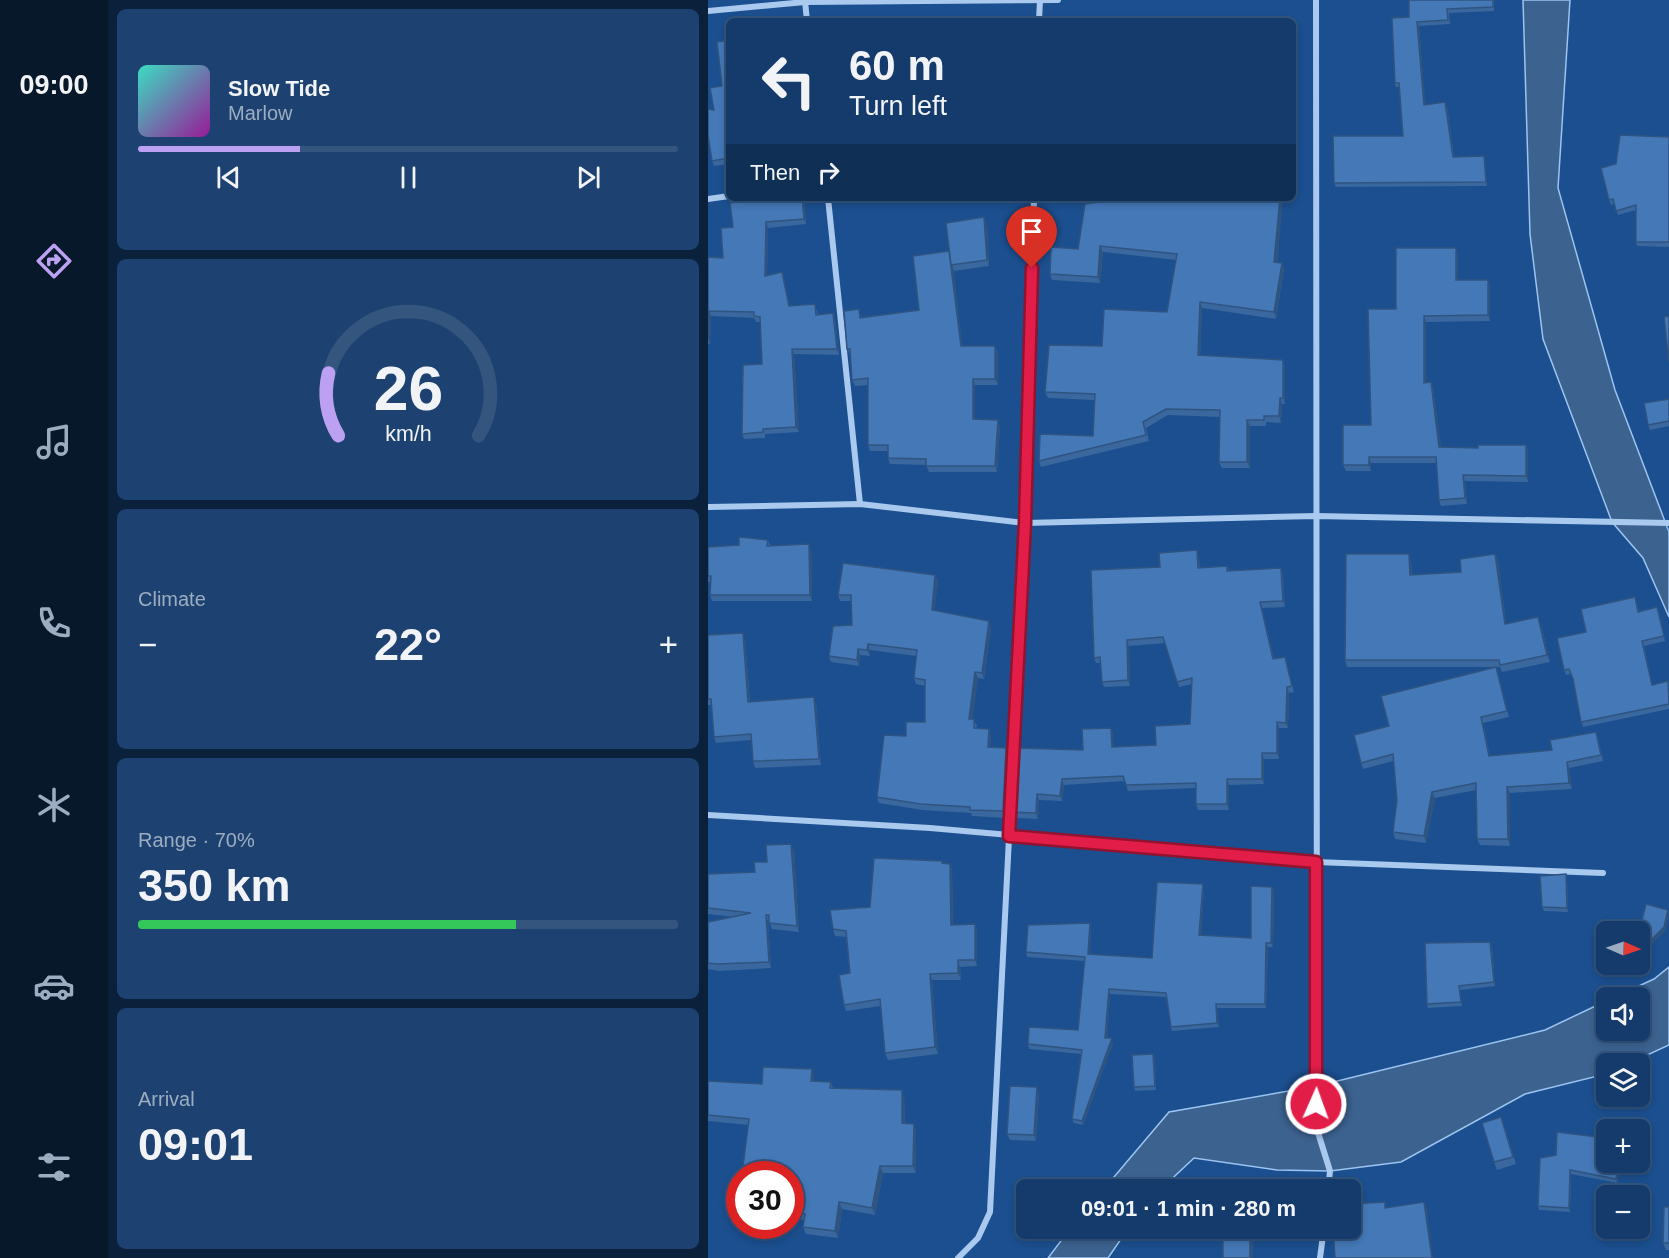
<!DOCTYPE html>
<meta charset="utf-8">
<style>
:root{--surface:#143b6b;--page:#1d4271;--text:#f1f3f6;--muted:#9dadc1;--line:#33557e;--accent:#bca0f2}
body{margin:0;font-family:Helvetica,sans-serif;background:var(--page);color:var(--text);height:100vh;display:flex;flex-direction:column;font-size:22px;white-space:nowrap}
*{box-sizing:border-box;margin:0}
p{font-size:20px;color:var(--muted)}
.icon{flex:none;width:33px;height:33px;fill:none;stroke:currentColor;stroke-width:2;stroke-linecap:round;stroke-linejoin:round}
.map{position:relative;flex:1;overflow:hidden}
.sheet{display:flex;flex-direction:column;gap:9px;padding:9px;background:#0b203b;width:600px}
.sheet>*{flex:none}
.top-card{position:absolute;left:18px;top:18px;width:570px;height:183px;border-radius:9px;box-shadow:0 3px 9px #0003,0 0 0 2px var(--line);background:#143b6b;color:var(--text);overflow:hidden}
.needle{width:39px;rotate:92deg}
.controls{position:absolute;left:888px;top:921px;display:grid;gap:12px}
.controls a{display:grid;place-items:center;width:54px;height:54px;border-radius:9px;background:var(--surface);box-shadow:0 3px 9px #0003,0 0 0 2px var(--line);font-size:30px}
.speed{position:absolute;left:18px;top:1161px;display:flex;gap:12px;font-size:30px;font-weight:700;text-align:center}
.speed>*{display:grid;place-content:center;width:78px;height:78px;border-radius:50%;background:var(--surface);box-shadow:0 3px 9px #0003,0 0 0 2px var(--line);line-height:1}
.speed .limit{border:9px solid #d22;background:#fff;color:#111}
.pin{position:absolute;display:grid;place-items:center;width:51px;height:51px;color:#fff;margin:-62px -26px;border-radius:50% 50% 50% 0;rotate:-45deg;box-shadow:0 0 6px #0007}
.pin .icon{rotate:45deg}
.me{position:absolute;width:66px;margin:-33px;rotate:2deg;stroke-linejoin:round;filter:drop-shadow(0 0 4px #0008)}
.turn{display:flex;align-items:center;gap:21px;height:126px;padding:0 24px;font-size:27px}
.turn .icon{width:78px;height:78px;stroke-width:2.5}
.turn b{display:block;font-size:42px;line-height:51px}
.then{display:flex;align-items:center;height:57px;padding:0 24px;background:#0003;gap:12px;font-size:22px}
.big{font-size:45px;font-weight:800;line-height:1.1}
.sheet .widget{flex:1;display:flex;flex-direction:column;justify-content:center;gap:9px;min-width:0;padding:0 21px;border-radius:9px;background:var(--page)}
.sheet .dial{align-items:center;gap:0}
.dial svg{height:156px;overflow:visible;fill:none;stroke:var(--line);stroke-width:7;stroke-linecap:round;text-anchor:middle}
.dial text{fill:var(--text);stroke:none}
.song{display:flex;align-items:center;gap:18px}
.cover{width:72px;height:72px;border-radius:9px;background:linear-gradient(135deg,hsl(170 70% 55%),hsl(300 70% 35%))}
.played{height:6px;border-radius:3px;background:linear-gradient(90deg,var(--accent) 30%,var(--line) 30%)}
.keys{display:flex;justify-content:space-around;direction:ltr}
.heat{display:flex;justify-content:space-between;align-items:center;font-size:33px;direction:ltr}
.charge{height:9px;border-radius:4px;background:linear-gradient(90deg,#34c759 70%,var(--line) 0)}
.trip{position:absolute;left:308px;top:1179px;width:345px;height:60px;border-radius:9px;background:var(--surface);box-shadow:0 3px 9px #0003,0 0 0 2px var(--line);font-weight:800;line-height:60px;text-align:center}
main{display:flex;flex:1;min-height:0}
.tab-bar{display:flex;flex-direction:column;width:108px;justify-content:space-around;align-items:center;background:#08182b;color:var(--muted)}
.tab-bar .icon{width:42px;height:42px}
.tab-bar .on{color:var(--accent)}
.tab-bar b{font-size:27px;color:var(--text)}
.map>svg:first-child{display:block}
</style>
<main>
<nav class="tab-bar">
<b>09:00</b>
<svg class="icon on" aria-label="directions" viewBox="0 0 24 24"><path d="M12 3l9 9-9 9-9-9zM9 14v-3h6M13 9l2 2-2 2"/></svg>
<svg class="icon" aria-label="music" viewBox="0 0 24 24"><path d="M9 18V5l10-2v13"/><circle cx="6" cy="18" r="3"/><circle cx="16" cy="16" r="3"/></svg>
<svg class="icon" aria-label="phone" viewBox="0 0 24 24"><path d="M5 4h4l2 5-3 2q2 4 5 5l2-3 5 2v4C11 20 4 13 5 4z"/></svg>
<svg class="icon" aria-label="climate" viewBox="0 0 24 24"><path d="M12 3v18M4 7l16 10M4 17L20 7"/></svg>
<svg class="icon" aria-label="car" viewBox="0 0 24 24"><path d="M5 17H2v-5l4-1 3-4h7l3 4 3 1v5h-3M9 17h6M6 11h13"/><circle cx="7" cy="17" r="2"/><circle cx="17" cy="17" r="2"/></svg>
<svg class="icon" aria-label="filters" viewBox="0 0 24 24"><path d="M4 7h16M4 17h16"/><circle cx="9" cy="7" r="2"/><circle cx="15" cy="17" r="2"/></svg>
</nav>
<section class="sheet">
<div class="widget">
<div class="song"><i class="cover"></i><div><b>Slow Tide</b><p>Marlow</p></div></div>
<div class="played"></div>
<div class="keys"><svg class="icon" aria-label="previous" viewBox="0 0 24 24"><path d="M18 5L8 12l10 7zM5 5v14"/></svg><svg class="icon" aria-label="pause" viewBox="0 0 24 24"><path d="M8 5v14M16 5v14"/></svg><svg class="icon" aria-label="next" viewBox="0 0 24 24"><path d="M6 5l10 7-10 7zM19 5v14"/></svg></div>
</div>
<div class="widget dial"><svg viewBox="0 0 100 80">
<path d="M14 69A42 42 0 1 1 86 69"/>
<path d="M14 69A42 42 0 0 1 9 37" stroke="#bca0f2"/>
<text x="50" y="56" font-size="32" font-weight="700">26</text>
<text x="50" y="72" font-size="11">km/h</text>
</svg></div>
<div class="widget"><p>Climate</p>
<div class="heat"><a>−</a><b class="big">22°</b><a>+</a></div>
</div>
<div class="widget"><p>Range · 70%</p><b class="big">350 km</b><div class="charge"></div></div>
<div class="widget"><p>Arrival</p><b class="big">09:01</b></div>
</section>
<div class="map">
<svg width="961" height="1258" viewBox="0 0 961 1258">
<rect width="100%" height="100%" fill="#1b4f8f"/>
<g fill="#3c6290" stroke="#9cc4f0" stroke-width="1.5">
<polygon points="815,0 862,0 850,188 907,390 961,532 961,617 935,558 904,522 835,339 822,234"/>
<polygon points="961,967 961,1045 922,1063 898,1064 898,1074 817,1094 693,1162 622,1171 569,1170 486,1158 453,1189 395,1190 461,1112 609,1086 837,1030 898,1001 898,1030 932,1030 932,998 907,997 946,979"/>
<polygon points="362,1229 362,1228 420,1229 400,1258 340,1258"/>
</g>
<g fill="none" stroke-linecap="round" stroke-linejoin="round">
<g stroke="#a9c9ee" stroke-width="6">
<polyline points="608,0 609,1086 607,1123 622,1171 620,1190"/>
<polyline points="97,1 99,21"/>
<polyline points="0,11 97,2 350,0"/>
<polyline points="331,21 332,0"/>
<polyline points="120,198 152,504"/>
<polyline points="0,199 21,196"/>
<polyline points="0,507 152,504 317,523 608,516 961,523"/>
<polyline points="0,815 222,828 608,862 895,873"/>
<polyline points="250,1258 270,1238 282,1212 317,523 326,198"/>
<polyline points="612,1258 616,1228"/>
</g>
</g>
<g fill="#3a679d">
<polygon points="708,0 786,0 786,11 741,13 742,24 711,26 717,105 739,106 746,157 777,160 779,186 628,187 626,183 695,136 691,87 688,87 687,83 701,17"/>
<polygon points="21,40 21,164 6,166 4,161 6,110 14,86"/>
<polygon points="961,137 961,247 929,246 928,242 928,210 910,215 906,204 903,205 901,200 908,164"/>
<polygon points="28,198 96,198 98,224 60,228 59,275 74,272 82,306 109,310 110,315 127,319 131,355 86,354 91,432 57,434 57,438 36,439 34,434 54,364 52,322 48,322 46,318 3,316 2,344 0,344 0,257 15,258 25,227 29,202"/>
<polygon points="399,201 569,262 574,263 576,269 568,319 494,308 492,355 575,360 577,366 577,404 574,404 573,423 558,422 558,426 542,426 542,468 514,468 511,462 512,417 460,415 438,428 441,441 333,467 331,461 385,436 386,400 340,398 337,392 394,346 459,312 468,260 395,252 392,283 344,280 342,274 370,249"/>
<polygon points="279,224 281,266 246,271 245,268 254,346 287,346 290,353 290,385 267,385 267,419 292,426 289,472 221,472 218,465 182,464 180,458 180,451 162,451 160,445 160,385 147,386 144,380 142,355 139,349 154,315 154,317 211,310 241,251"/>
<polygon points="750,254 750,280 780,280 782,286 782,321 718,322 718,383 723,382 725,388 733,447 770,448 818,445 820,451 820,482 757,481 759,504 733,506 731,500 729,463 663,463 663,471 638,471 635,465 663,425 688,309"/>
<polygon points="961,399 961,426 942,430 940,425"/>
<polygon points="60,540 62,545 103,550 104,601 4,601 2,595 2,582 0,582 0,547 31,545"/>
<polygon points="787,554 790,561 798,624 833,624 842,662 794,672 792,667 639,667 637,660 703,561 704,575 753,572"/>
<polygon points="491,556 492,568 519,566 521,570 575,574 577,607 554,608 566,659 577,657 586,692 581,693 580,728 571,728 571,759 556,759 556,784 521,785 521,810 490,810 488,804 488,788 420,791 417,781 356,785 354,801 331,800 330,819 307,818 305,812 375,750 403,728 405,733 405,747 448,745 482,724 484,684 471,687 457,643 421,646 422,686 396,687 394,682 392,663 388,663 386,658 452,567"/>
<polygon points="227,575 230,581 226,610 281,621 283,628 276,679 270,678 264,719 269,725 268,728 283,735 282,747 300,754 297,818 264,816 263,813 214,810 171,803 169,797 198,736 217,722 217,686 208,684 206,678 208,656 162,650 162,656 152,655 151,666 123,662 121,656 144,625 143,601 132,601 130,595"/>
<polygon points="927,597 931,611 951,612 957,641 936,646 944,685 961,683 961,709 875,727 865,679 863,674 858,675 856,670 878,632"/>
<polygon points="0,635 37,639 42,702 108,703 113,765 47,768 45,761 43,740 8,743 6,737 3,705 0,705"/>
<polygon points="790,674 801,717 775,723 782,756 844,750 890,738 895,761 861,768 864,789 802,793 802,846 772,845 769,839 768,790 727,798 718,843 687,839 685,832 689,800 685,761 655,769 653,763 681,726"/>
<polygon points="86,850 91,932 64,929 61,921 60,921 63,968 11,971 0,969 0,922 25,917 0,914 0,874 47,872 59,862"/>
<polygon points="234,861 235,863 242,864 244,870 245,925 267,924 269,931 269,966 252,967 253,980 224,980 230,1054 180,1060 177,1053 173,1006 138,1011 136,1005 142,973 139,937 127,936 125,929"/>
<polygon points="858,874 859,878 860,912 836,911 834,907"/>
<polygon points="564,887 566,891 565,947 560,947 558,1008 509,1008 511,1027 464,1031 463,1027 458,997 402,994 399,1038 405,1043 375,1125 366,1123 364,1119 373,1054 321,1049 320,1044 370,1030 377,961 319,957 318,952 382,923 383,927 382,954 444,958 496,889 493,935 543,938"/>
<polygon points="784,946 787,986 752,990 754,1006 720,1008 719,1004"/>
<polygon points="447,1058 448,1090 427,1091 426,1087"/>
<polygon points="106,1076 106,1081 123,1082 125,1088 196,1097 197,1123 208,1130 208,1173 175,1173 167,1215 134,1209 130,1238 98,1234 95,1227 96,1220 82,1219 82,1174 40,1125 0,1121 0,1081 54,1084"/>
<polygon points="331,1094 328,1141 302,1140 299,1134"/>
<polygon points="793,1117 808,1164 789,1170 786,1162"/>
<polygon points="832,1158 913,1162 909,1183 863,1174 862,1212 831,1210 830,1206"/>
<polygon points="961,1207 961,1250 958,1250 955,1243"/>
</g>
<g fill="#305480">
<polygon points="709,22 711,26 718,109 716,105"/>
<polygon points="737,102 739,106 746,161 745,157"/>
<polygon points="776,156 777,160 779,186 778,182"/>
<polygon points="94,198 96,198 98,224 96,219"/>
<polygon points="572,198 575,198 569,268 566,262"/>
<polygon points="276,217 279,224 281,266 279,260"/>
<polygon points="58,222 60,228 59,281 57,276"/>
<polygon points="392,246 395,252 392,283 390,277"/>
<polygon points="748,248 750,254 750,286 748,280"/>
<polygon points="241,251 245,268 255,352 253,346"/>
<polygon points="574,263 576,269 568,319 566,312"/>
<polygon points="74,272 76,277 83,312 81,306"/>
<polygon points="780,280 782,286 782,321 780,315"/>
<polygon points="492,302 494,308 492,361 490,355"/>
<polygon points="1,311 3,316 2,344 0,338"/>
<polygon points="125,313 127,319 131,355 129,349"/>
<polygon points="716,316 718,322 718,389 716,383"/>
<polygon points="287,346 290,353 290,385 287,379"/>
<polygon points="84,349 86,354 91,432 88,427"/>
<polygon points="575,360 577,366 577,404 575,398"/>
<polygon points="265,379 267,385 267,426 265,419"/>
<polygon points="723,382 725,388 734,453 731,447"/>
<polygon points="572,398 574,404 573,423 571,416"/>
<polygon points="290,420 292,426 289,472 287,466"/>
<polygon points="539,420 542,426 542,468 539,462"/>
<polygon points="818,445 820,451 820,482 818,476"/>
<polygon points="661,457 663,463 663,471 661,465"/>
<polygon points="755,475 757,481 759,504 757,498"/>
<polygon points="101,544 103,550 104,601 102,595"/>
<polygon points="489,550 491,556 492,573 490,568"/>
<polygon points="701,554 703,561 704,582 702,575"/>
<polygon points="787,554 790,561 799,631 797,624"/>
<polygon points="573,568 575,574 577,607 575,601"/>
<polygon points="227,575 230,581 226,616 224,610"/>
<polygon points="552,602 554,608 567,665 565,659"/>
<polygon points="830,617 833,624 842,662 839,655"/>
<polygon points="281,621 283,628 276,679 274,673"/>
<polygon points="35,633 37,639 42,708 40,702"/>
<polygon points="419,640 421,646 422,686 420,680"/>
<polygon points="160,644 162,650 162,656 159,650"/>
<polygon points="150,649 152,655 151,666 149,660"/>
<polygon points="267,672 270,678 263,725 261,719"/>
<polygon points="579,687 581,693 580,728 578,723"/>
<polygon points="106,697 108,703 113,765 111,759"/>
<polygon points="773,717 775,723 783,763 781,756"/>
<polygon points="569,722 571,728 571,759 569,753"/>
<polygon points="403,728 405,733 406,753 404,747"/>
<polygon points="281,729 283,735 282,753 280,747"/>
<polygon points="298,748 300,754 297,818 295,811"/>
<polygon points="554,753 556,759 556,784 554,779"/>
<polygon points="859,762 861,768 864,789 861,783"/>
<polygon points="354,779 356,785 354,801 352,796"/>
<polygon points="519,779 521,785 521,810 519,804"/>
<polygon points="799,787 802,793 802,846 800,839"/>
<polygon points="724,792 727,798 718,843 716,836"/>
<polygon points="329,794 331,800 330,819 328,813"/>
<polygon points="83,844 86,850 91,932 89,926"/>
<polygon points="242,864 244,870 245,931 243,925"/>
<polygon points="858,874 859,878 860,912 859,908"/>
<polygon points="495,884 496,889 493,939 491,935"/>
<polygon points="564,887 566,891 565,947 563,943"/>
<polygon points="960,910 961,917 957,931 932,957 932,951"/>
<polygon points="58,915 60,921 63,968 61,962"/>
<polygon points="382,923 383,927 382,958 380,954"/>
<polygon points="267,924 269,931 269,966 267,960"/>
<polygon points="782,942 784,946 787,986 786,982"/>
<polygon points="558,943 560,947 558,1008 557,1004"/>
<polygon points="250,960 252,967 253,980 250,973"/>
<polygon points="222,974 224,980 230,1054 227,1047"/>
<polygon points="401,989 402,994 399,1042 397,1038"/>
<polygon points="508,1004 509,1008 511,1027 509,1023"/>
<polygon points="404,1038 405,1043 375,1125 374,1121"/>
<polygon points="445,1054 447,1058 448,1090 447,1086"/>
<polygon points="104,1069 106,1076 106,1087 103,1081"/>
<polygon points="329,1087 331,1094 328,1141 326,1135"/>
<polygon points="194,1090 196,1097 197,1130 194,1123"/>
<polygon points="206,1124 208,1130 208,1173 205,1166"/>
<polygon points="910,1162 913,1162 909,1183 908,1179"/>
<polygon points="172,1166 175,1173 167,1215 164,1208"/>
<polygon points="862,1170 863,1174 862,1212 861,1208"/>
<polygon points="131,1202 134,1209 130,1238 127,1231"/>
<polygon points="716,1202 719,1208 725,1258 724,1258"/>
<polygon points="543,1228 545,1235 545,1258 542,1258"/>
</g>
<g fill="#4478b7" stroke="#305480" stroke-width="1.5">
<polygon points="701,0 785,0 785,7 739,9 740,20 709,22 716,105 737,102 745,157 776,156 778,182 626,183 625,136 695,136 691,83 687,83 684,18 701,17"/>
<polygon points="347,19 382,20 382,21 347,21"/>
<polygon points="21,40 21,158 4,161 0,135 0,109 6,110 2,88 14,86 9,42"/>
<polygon points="912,135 961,137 961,242 928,242 928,205 908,211 905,199 901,200 893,168 908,164"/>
<polygon points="28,198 94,198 96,219 58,222 57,276 74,272 81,306 107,304 108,315 125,313 129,349 84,349 88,427 55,429 55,432 34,434 35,365 54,364 52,317 46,316 46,312 1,311 0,338 0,257 15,258 13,228 25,227 22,203 29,202"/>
<polygon points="399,198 572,198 566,262 574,263 566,312 492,302 490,355 575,360 575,398 572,398 571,416 556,416 556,420 539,420 539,462 511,462 512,410 458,409 435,422 438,435 331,461 332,434 385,436 387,394 337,392 341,345 394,346 396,309 459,312 469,254 392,246 390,277 342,274 343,247 370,249 377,204 399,201"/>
<polygon points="276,217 279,260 243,265 238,223"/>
<polygon points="688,248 748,248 748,280 780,280 780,315 716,316 716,383 723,382 731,447 770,448 770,445 818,445 818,476 755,475 757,498 731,500 728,457 661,457 661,465 635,465 635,425 663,425 660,309 688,309"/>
<polygon points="241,251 253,346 287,346 287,379 265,379 265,419 290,420 287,466 218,466 218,459 180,458 180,445 160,445 160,378 144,380 142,349 139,349 136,311 151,309 152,318 211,310 205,256"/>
<polygon points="961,316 961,363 956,317"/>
<polygon points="961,399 961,421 940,425 936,403"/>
<polygon points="31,537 60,540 59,546 101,544 102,595 2,595 3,576 0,576 0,547 31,545"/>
<polygon points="489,550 490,568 519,566 519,571 573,568 575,601 552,602 565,659 577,657 584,686 579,687 578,723 569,722 569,753 554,753 554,779 519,779 519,804 488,804 488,783 418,785 415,776 354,779 352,796 329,794 328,813 305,812 308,748 375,750 374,729 403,728 404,747 448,745 447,726 482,724 484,678 469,682 455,637 419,640 420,680 394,682 392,657 386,658 383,570 452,567 451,553"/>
<polygon points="638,554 701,554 702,575 753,572 752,559 787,554 797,624 830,617 839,655 792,665 791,660 637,660"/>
<polygon points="135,563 227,575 224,610 281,621 274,673 267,672 261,719 266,719 266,728 281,729 280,747 298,748 295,811 262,810 262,807 212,804 169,797 176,735 198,736 198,722 217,722 217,680 206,678 209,650 160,644 159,650 150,649 149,660 121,656 125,626 144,625 143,595 130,595"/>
<polygon points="927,597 930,612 949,607 956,636 934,641 944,685 960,681 961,704 873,722 865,679 861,669 856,670 849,638 878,632 873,609"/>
<polygon points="35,633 40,702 106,697 111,759 45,761 43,734 6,737 3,699 0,699 0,635"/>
<polygon points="788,667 799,711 773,717 781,756 844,750 842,740 888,732 893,755 859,762 861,783 799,787 800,839 769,839 768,783 724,792 716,836 685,832 689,800 685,754 653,763 646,735 681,726 673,696"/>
<polygon points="83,844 89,926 61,923 61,915 58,915 61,962 9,964 0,963 0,922 43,913 0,908 0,874 47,872 46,862 59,862 58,845"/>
<polygon points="166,858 234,861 234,863 242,864 243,925 267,924 267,960 250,960 250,973 222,974 227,1047 177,1053 172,999 136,1005 131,975 142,973 138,931 125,929 122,910 162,907"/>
<polygon points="858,874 859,908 834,907 832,876"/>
<polygon points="449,882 495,884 491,935 543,938 543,886 564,887 563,943 558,943 557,1004 508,1004 509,1023 463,1027 458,993 401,989 397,1038 404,1038 374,1121 364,1119 374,1050 320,1044 321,1027 370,1030 377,957 318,952 320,925 382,923 380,954 444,958"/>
<polygon points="938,904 960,910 956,927 932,951 932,932 931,932"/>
<polygon points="782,942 786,982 751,986 753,1002 719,1004 717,943"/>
<polygon points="445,1054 447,1086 426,1087 424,1055"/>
<polygon points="55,1067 104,1069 103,1081 123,1082 122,1088 194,1090 194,1123 206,1124 205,1166 172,1166 164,1208 131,1202 127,1231 95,1227 97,1214 82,1212 82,1174 34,1174 41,1119 0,1115 0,1081 54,1084"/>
<polygon points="302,1086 329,1087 326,1135 299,1134"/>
<polygon points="793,1117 805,1157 786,1162 774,1123"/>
<polygon points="849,1132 898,1138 898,1162 910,1162 908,1179 862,1170 861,1208 830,1206 832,1158 848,1155"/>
<polygon points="677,1202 677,1208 716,1202 724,1258 627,1258 625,1228 642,1228 642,1204"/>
<polygon points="956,1207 961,1207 961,1243 955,1243"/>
<rect x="515" y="1228" width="27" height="30"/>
</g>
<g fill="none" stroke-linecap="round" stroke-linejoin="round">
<g stroke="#92132f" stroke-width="15">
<polyline id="route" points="324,268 317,523 301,836 608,862 608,1104"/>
</g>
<use href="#route" stroke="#e11d48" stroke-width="10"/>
</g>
</svg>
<div class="controls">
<a><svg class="needle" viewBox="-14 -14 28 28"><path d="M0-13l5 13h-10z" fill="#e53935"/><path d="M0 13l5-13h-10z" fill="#9dadc1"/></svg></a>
<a><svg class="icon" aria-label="sound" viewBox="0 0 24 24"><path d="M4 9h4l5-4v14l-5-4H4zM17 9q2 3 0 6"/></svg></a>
<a><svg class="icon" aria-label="layers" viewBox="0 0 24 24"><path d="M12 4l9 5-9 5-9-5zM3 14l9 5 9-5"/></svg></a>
<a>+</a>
<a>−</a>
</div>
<div class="speed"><div class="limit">30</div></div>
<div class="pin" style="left:324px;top:268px;background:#d93025"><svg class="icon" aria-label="arrive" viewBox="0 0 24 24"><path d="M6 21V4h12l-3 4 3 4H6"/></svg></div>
<svg class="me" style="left:608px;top:1104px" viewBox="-20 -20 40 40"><circle r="17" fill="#e11d48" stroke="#fff" stroke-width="3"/><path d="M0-11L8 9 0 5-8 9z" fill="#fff"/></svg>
<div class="trip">09:01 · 1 min · 280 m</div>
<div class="top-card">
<div class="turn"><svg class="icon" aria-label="left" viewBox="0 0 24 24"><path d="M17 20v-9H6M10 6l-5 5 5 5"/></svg><div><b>60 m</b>Turn left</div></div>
<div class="then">Then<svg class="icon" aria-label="right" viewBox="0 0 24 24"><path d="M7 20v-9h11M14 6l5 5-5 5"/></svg></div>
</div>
</div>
</main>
